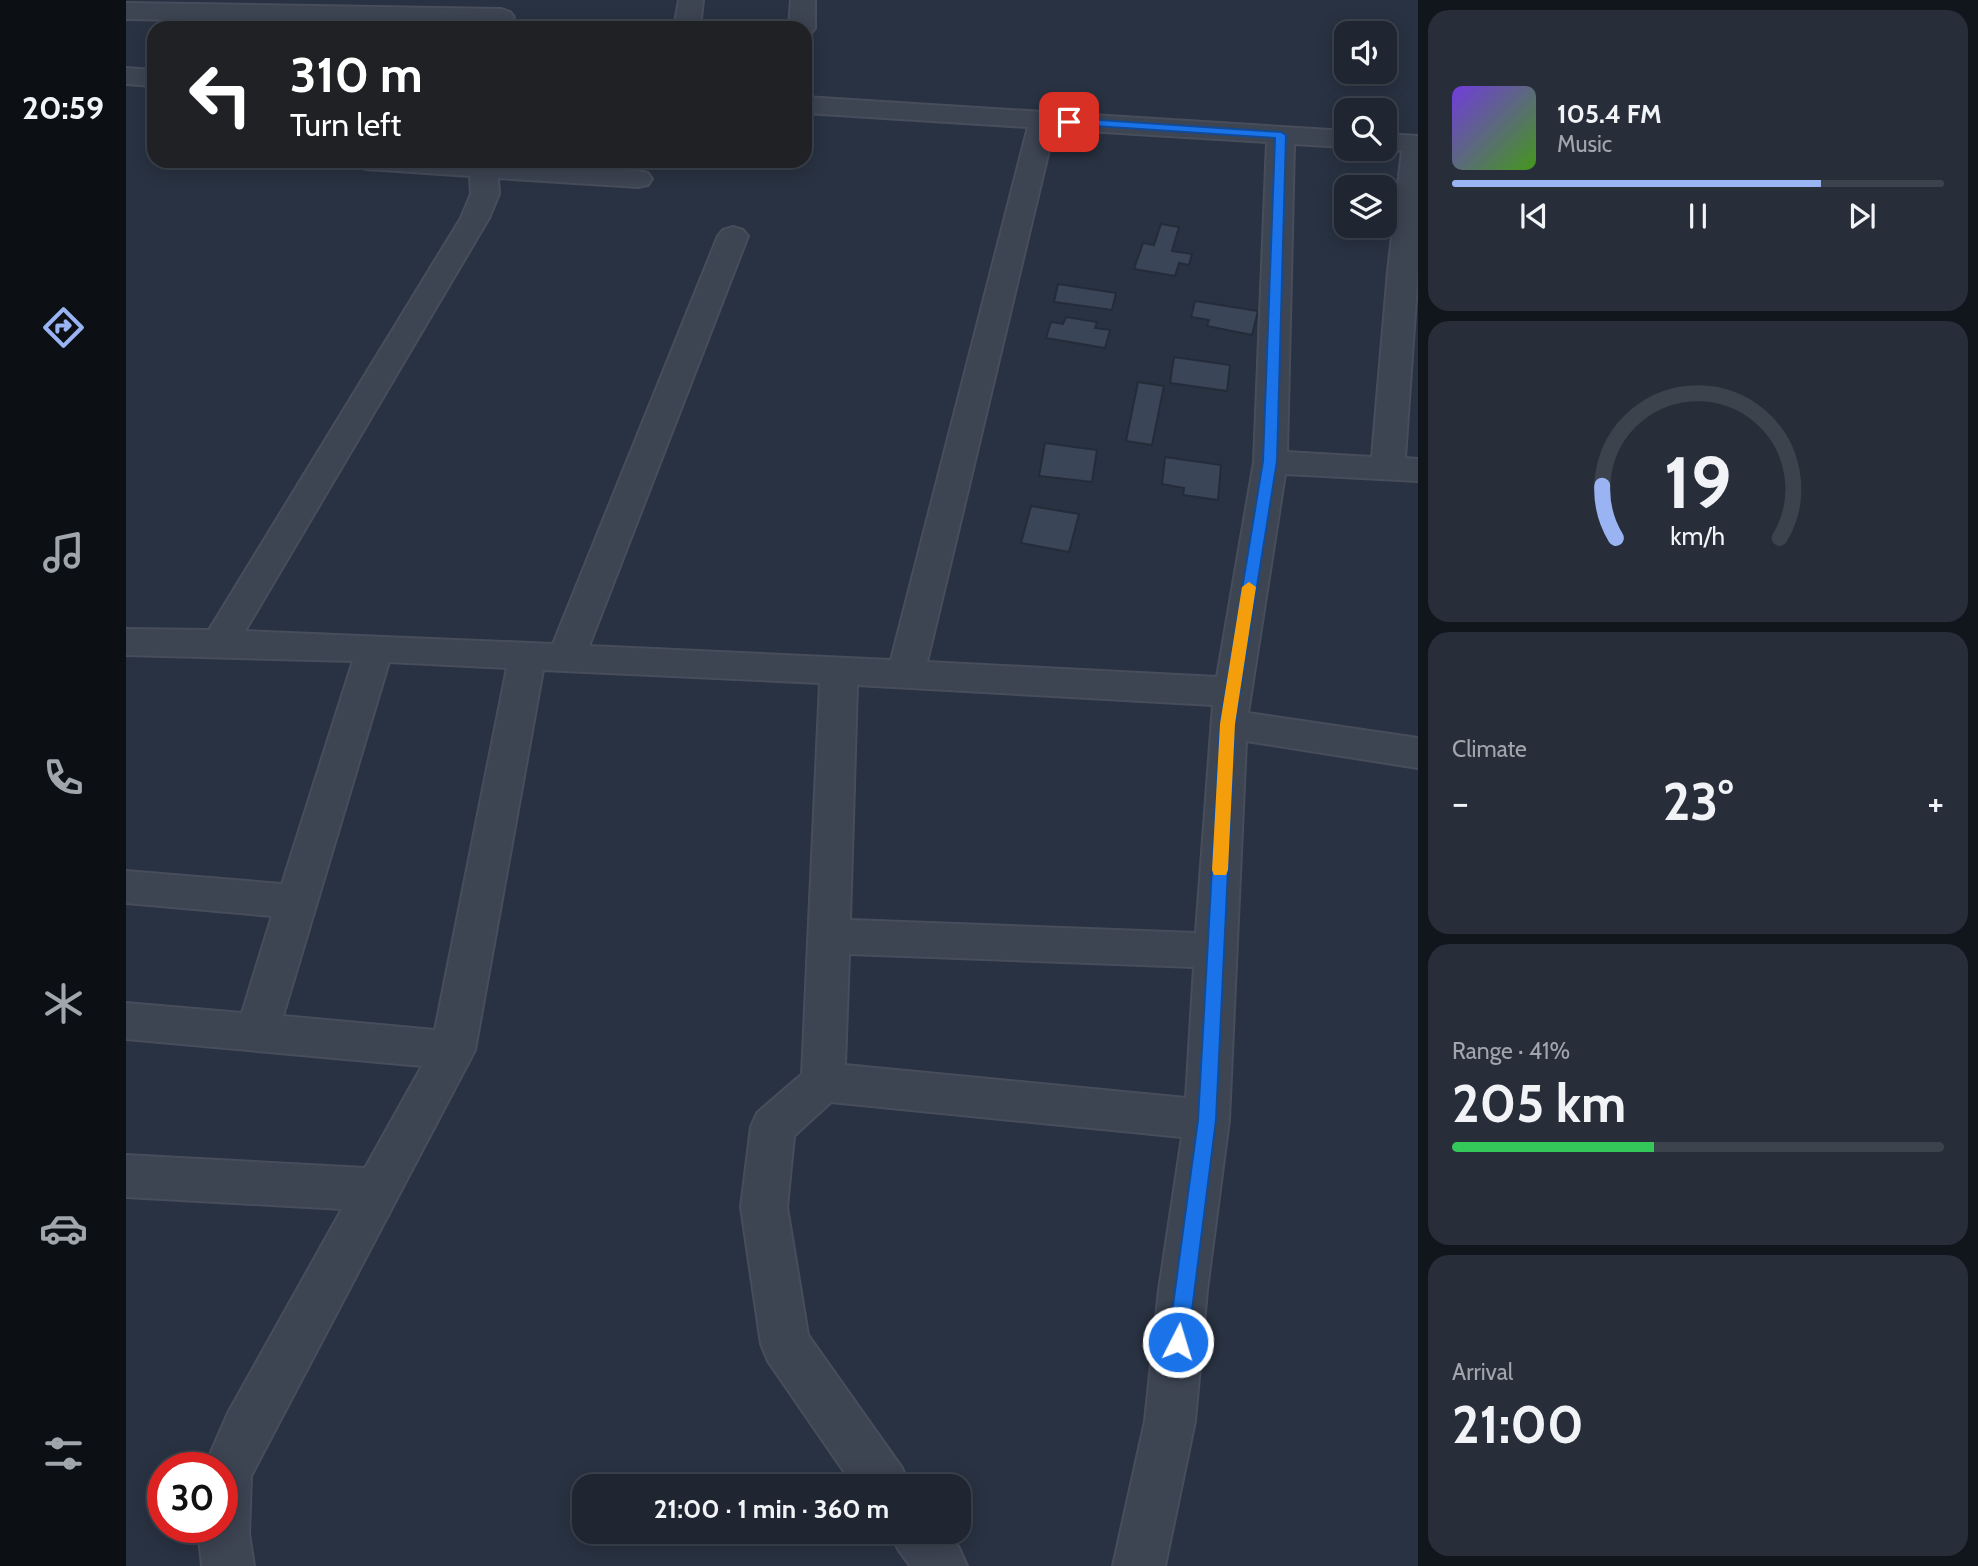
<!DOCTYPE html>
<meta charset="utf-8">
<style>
:root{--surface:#1f2632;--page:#272e3a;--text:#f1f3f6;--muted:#a1a5ac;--line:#3c434d;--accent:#99b3f3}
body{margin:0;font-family:Cabin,sans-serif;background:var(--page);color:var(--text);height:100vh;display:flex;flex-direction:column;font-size:26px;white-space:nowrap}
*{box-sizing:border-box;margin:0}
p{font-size:23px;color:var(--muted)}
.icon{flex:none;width:38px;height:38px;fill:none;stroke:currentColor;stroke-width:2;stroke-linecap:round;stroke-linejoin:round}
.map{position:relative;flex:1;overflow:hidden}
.panel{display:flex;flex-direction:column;gap:10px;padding:10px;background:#11151c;width:560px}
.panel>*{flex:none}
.guide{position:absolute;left:21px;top:21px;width:665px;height:147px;border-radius:21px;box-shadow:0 4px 18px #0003,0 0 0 2px var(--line);background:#202124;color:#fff;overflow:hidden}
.buttons{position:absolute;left:1208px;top:21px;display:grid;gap:14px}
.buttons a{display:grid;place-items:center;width:63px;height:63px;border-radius:14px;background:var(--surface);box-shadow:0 4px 18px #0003,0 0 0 2px var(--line);font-size:35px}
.speed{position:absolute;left:21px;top:1452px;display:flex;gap:14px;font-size:35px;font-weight:700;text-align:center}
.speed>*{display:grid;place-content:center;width:91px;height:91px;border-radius:50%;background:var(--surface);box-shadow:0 4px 18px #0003,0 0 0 2px var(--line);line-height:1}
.speed .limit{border:10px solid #d22;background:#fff;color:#111}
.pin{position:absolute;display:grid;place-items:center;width:60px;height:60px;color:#fff;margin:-30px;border-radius:14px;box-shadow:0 4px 10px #0006}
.me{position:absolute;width:77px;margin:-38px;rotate:5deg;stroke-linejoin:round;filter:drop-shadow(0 0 5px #0008)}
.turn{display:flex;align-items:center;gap:24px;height:147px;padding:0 28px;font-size:32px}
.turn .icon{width:91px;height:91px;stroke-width:2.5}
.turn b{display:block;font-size:49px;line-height:60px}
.big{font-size:52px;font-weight:800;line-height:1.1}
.panel .widget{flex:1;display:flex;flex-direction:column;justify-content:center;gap:10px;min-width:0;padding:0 24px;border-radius:21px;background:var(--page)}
.panel .dial{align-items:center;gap:0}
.dial svg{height:182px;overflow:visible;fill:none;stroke:var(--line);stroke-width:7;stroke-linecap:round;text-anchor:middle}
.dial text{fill:var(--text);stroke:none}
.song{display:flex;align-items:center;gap:21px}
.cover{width:84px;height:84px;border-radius:10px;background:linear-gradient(135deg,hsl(260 70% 55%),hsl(100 70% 35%))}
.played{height:7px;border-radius:4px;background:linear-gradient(90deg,var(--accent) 75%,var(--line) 75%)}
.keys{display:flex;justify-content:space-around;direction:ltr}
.heat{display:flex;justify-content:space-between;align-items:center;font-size:38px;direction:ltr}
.charge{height:10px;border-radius:5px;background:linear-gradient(90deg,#34c759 41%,var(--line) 0)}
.trip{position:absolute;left:446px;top:1474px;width:399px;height:70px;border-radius:21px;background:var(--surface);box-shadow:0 4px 18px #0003,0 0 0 2px var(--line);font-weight:800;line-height:70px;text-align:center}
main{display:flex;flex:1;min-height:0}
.tabs{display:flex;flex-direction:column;width:126px;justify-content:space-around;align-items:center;background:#0c0f14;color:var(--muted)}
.tabs .icon{width:49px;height:49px}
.tabs .selected{color:var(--accent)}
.tabs b{font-size:32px;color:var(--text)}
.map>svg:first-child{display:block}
</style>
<main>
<nav class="tabs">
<b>20:59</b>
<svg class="icon selected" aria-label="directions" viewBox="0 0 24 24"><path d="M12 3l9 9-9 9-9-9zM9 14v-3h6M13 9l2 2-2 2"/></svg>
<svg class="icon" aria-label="music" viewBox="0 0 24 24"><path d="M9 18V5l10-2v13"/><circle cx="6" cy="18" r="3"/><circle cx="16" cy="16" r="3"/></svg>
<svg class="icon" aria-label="phone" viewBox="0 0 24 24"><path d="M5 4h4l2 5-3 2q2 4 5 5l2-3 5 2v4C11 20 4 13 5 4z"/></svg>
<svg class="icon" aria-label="climate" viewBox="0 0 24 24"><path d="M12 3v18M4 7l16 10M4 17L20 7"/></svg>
<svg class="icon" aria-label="car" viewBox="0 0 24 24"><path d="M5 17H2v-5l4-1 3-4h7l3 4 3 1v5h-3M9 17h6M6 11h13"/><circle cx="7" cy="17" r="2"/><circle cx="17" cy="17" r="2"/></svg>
<svg class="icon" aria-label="filters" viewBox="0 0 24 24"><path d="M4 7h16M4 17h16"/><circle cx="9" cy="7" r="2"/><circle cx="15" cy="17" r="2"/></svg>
</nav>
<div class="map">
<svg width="1292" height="1566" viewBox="0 0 1292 1566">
<rect width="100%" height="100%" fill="#293242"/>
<g fill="#3b4558" stroke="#242b39" stroke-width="2">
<polygon points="1035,224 1053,227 1046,251 1066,254 1063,265 1053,263 1049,276 1008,269 1017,243 1028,245"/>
<polygon points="932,284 990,293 986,310 928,302"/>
<polygon points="1069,301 1132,311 1126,335 1081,326 1083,320 1065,317"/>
<polygon points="940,317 971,322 969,328 984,330 979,348 920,338 925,322 937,324"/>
<polygon points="1048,357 1104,365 1101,391 1044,383"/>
<polygon points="1012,382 1038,386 1026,445 1000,441"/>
<polygon points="919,443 971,450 966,482 913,476"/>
<polygon points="1039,457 1095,465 1092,500 1057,495 1058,488 1036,484"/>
<polygon points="905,506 953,514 943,552 895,543"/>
</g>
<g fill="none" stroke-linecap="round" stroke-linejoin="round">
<g stroke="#474d5b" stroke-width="4">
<g id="street">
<polygon points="553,0 577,0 574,28 548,28"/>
<polygon points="665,0 689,0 689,28 685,33 679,35 679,28 663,28"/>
<polygon points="0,3 375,9 384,12 388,17 384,22 375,25 0,19"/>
<polygon points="0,68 28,70 28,86 0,84"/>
<path d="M679,97l541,34v16l-52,-3 -7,308 85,5 16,-186 14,-120 -24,-2h6v-15l34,2v133l-13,189 13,1v22l-133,-7 -37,239 170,25v30l-172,-27 -17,379 -22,170 -12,131 -30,145h-52l32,-145 14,-131 23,-153 -351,-35 -37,34 -7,71 21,128 94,133 7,18h-55l-86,-125 -7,-17 -20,-137 10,-80 6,-14 45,-39 18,-391 -277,-13 -68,380 -224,426 -2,58 5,32h-52l-4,-38h24v-60h-18l24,-55 114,-204 -216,-12v-42l239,13 57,-102 -296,-27v-36l116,10 30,-97 -146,-13v-32l156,13 71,-223 -227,-6v-26l83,1 252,-412 10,-24 -1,-18 -103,-7 -10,-2 -4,-6h144l141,10 10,2 4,6 -4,6 -10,2 -140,-9 1,16 -10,24 -244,413 308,13 165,-408 5,-6 10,-3 10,3 5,6 -159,410 302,14 137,-533 -223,-14zM928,129l213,13 -13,320 -37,215 -290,-15zM263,662l118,6 -72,362 -152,-14zM731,685l356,20 -17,228 -346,-13zM723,954l345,13 -8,131 -341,-33z"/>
<polygon points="764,1531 822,1531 833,1548 841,1566 784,1566 772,1549"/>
</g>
</g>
<use href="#street" fill="#3d4452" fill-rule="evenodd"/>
</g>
<polygon fill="#1a73e8" stroke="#114b97" stroke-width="2" points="943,118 1155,132 1160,135 1151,461 1109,724 1090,1120 1062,1342 1059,1349 1052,1352 1045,1349 1042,1342 1072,1120 1094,724 1137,461 1149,138 939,124 937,122"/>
<polygon fill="#f59e0b" points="1123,582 1130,587 1109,724 1102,870 1100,875 1088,875 1086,870 1094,724 1116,587"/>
</svg>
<div class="buttons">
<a><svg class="icon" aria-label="sound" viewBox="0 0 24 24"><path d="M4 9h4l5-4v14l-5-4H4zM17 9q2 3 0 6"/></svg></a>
<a><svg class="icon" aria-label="search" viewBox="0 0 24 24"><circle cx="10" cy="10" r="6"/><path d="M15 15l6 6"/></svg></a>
<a><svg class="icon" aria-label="layers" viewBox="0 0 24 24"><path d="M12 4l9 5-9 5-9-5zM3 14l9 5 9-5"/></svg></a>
</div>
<div class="speed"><div class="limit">30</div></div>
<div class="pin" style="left:943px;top:122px;background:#d93025"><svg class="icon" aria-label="arrive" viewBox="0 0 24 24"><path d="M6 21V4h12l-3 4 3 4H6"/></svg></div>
<svg class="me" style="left:1052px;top:1342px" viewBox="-20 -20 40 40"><circle r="17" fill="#1a73e8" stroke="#fff" stroke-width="3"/><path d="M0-11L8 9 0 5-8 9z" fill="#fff"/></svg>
<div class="trip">21:00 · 1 min · 360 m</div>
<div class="guide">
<div class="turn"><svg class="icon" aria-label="left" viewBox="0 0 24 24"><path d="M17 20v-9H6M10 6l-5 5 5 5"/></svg><div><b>310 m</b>Turn left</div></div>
</div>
</div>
<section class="panel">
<div class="widget">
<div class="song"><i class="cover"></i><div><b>105.4 FM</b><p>Music</p></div></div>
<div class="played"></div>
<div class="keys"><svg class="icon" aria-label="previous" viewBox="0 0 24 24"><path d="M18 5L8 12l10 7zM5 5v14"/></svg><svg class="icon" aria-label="pause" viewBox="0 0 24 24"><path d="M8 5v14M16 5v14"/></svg><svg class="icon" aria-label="next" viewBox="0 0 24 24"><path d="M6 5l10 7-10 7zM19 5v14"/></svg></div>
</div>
<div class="widget dial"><svg viewBox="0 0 100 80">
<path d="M14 69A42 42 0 1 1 86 69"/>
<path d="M14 69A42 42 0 0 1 8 46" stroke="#99b3f3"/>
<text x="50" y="56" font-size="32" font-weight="700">19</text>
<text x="50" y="72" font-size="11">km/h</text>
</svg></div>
<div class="widget"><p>Climate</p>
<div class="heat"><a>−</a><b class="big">23°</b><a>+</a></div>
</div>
<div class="widget"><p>Range · 41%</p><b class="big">205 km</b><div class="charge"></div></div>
<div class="widget"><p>Arrival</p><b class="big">21:00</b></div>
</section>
</main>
